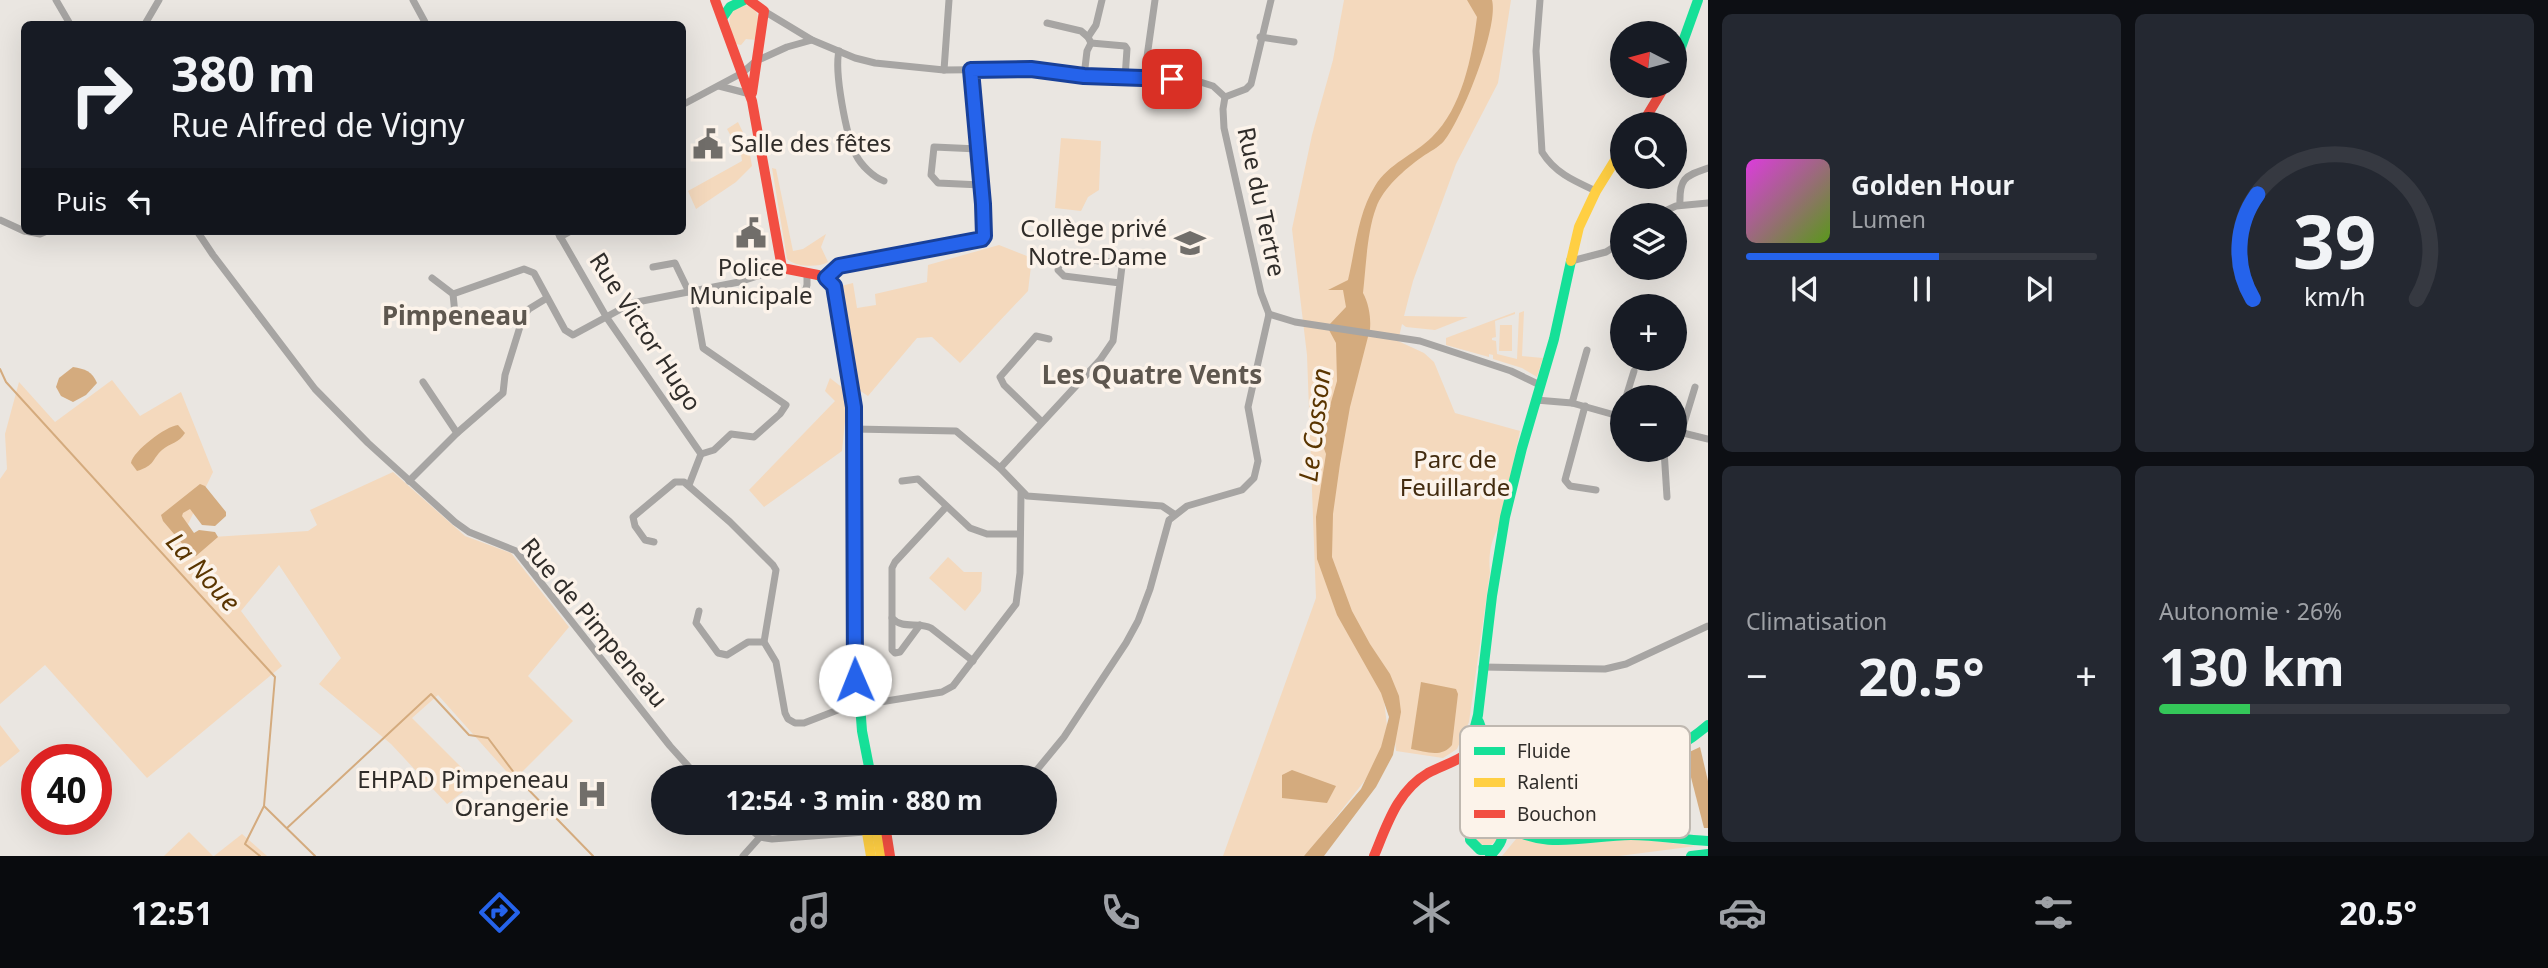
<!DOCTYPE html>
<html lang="fr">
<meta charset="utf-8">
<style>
:root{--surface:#171b24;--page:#242831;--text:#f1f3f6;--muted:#9ea1a6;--line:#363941;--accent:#2563eb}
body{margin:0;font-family:"Noto Sans",sans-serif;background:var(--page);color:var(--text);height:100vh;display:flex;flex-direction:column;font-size:26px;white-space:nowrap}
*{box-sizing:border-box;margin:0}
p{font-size:23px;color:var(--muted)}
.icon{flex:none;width:38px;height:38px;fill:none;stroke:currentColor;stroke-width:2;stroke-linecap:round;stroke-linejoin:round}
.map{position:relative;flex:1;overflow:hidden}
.sheet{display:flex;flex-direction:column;gap:14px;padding:14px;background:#0d0f14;width:840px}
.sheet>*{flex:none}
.hud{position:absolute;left:21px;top:21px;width:665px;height:214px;border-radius:10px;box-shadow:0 7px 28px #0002;background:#171b24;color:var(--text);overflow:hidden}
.needle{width:46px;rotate:276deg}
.controls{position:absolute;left:1610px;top:21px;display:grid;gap:14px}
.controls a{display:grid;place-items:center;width:77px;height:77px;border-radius:50%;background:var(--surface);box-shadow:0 7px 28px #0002;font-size:35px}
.speed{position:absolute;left:21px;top:744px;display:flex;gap:14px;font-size:35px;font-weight:700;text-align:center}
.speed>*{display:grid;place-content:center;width:91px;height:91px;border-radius:50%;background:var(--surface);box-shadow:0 7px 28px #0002;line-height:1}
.speed .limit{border:10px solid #d22;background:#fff;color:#111}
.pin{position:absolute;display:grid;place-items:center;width:60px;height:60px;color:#fff;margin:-30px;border-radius:14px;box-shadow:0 4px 10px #0006}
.me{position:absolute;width:77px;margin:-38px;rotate:359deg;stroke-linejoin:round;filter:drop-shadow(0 0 5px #0008)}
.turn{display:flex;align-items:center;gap:24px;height:147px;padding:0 35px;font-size:32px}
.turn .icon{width:91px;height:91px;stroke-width:2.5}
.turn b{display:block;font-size:49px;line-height:60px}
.then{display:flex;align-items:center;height:66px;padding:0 35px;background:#0003;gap:14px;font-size:26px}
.big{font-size:52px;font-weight:700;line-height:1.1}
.sheet .widget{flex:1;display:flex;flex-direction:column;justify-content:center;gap:10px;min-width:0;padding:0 24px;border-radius:10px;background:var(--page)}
.sheet .dial{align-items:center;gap:0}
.dial svg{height:182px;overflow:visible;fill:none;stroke:var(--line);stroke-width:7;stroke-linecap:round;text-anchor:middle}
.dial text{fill:var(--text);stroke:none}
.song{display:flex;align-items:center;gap:21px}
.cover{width:84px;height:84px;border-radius:10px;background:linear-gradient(135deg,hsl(300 70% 55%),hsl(90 70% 35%))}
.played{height:7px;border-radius:4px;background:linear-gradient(90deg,var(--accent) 55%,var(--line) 55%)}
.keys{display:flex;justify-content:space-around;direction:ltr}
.heat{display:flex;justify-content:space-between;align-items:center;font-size:38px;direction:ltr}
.charge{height:10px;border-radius:5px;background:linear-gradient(90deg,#34c759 26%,var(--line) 0)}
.sheet .tiles{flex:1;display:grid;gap:14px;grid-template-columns:repeat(2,1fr)}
.trip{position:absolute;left:651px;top:765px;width:406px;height:70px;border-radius:35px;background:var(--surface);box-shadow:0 7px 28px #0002;font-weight:700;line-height:70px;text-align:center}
.dock{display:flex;height:112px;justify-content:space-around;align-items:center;background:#090b0e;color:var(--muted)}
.dock .icon{width:49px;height:49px}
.dock .active{color:var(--accent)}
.dock b{font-size:32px;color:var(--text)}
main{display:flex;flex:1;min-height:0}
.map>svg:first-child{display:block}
</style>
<main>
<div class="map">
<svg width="1708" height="856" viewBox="0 0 1708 856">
<rect width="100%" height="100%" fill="#eae6e1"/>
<g fill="#f4d9bd">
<path d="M1344,0h167l-13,83 -42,81 -43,117 -9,35 64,1 -33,13 -29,-3 -4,-3 -4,17 26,12 10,9 21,51 65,18 -20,94c-9,14 -12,30 -10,47l-21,150 -12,27 -14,9 -47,-7 -5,-50 -10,-28 6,53 -10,39 -66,84 -7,7h-81l93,-258 -9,-243 -15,-126 20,-94 21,-75z"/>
<path d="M745,5c19,5 13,20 11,35l-10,-1 -5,6 -5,-1c-6,-17 -14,-33 9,-39z"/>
<polygon points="738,122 748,143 752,166 736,182 696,209 688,191 742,161 741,154 727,129"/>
<polygon points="1061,138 1101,141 1099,190 1088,197 1081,211 1055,208"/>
<path d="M772,168l4,1 17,82 10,-2 23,-15 -5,13 7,15c-10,6 -32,5 -41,-3z"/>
<polygon points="999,245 1032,258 1028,291 960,363 932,337 917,338 868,396 859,390 841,286 853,283 857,308 876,305 875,294 927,282 928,265"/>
<polygon points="1524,311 1522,356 1543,358 1537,377 1522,368 1493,359 1493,355 1489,354 1489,357 1446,345 1446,338 1515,312 1515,314 1495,321 1496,337 1492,338 1492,340 1496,341 1497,354 1517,359 1519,313"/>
<polygon points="1500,325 1512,325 1512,351 1499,351"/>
<polygon points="830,378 848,392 842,451 764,507 749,490 835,401 825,391"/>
<polygon points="112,380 140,416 181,392 213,472 181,539 308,531 317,525 310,510 393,472 465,536 511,553 569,627 528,676 573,721 514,780 438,695 412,718 476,782 447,804 391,744 319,684 341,658 279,565 241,611 282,666 147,778 45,665 0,704 0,479 7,469 5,434 19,382 55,422"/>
<polygon points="948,557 964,572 982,572 981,591 965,611 929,578"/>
<polygon points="0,725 20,751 0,767"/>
<polygon points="1483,750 1488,758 1499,831 1498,839 1489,846 1479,844 1474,833 1473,757 1474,751"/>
<polygon points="189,832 213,856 164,856"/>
<polygon points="242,834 267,856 214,856"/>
<polygon points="1516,839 1646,840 1696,846 1619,856 1502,856"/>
</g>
<g fill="#d4ab7e">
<path d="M1467,0h25c7,27 -30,119 -48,141 -5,6 -15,11 -22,16 -17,12 -39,31 -46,51 -9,24 -10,59 -13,85 6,11 8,25 7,36l-20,78 -10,57 -7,50 -1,43 20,54 18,33 20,30 9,22 2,16 -8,43 -17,32 -52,69h-20l57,-67 20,-42 8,-30 -8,-24 -44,-78 -20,-56 -1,-42 10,-63 -11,-30 14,-15 8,-28 -1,-38 -7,-13v-5l17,-18 -3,-17h-15l20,-10c7,-30 10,-67 27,-94 14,-23 39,-31 57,-49 30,-29 40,-80 45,-120z"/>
<path d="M73,367c12,2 19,4 24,16l-11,12 -13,7 -12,-6 -5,-9 3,-9z"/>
<path d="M178,425l7,8c-6,10 -15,10 -23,17 -11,10 -6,15 -25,21l-6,-8c2,-12 35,-37 47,-38z"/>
<polygon points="200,484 205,486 226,512 226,516 215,526 202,525 190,509 183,513 182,516 194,533 199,530 215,532 218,537 196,556 191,554 163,521 161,515"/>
<path d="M1421,682l35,7 2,5 -6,51c-10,13 -26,7 -41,4z"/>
<polygon points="1700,747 1708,781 1708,828 1704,828 1685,754"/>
<polygon points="1292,770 1336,786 1327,803 1282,798 1282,775"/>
</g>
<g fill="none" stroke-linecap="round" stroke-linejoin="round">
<g stroke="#d4ab7e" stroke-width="2">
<polyline points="0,369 6,382 275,677 264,806 315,856"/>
<polyline points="287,828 431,694 469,735 488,738 521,782 593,856"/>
<polyline points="260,856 245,844 264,806"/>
</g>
<g stroke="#a7a5a3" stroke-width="7">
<polyline points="56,0 70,24"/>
<polyline points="413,0 426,24"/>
<path d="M1540,0l-4,51 6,101c13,21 32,29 54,39"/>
<polyline points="764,11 812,40 855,58 875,63 944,70 1031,69 1084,76 1194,80 1213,86 1225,97"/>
<polyline points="1047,23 1081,31 1088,37"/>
<polyline points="145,24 159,0"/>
<polyline points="1260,37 1294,42"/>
<polyline points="1091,43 1088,37 1096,25 1102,0"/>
<path d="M839,51c-5,20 7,85 17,104 5,10 17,22 28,26"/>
<polyline points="944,70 949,0"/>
<polyline points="1084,76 1087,51 1091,43 1125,46 1127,49 1125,78"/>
<polyline points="1144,78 1155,0"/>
<polyline points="719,86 750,94"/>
<polyline points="1225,97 1223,109 1224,128 1261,293 1269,314"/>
<polyline points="1225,97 1246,89 1251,84 1271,0"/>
<polyline points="682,105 742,73 756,61 787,47 812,40"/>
<polyline points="978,149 934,147 931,175 938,183 981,185"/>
<path d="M1680,205c-1,-26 4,-29 28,-37"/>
<polyline points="1656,215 1676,206 1708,203"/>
<polyline points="0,220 24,231"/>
<polyline points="25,231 40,234 47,231"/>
<polyline points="197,231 213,255 315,389 368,443 455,522 469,532 516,551 670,746 698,777"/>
<polyline points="557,231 607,318 701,454"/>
<polyline points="560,237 571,231"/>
<polyline points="1571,261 1606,252 1622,242"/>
<polyline points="653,267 675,263 689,292"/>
<polyline points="432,278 453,294 455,314"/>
<polyline points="826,278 839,266 982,239 983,236 983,204 971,70"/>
<polyline points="453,294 524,269 534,273 565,330 573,335 632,303 739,282 782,268"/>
<polyline points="802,302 807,285 807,274"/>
<polyline points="1269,314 1295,322 1420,341 1511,371 1540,385"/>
<polyline points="423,382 457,433"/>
<polyline points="1626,397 1634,371"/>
<polyline points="1536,400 1572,403 1622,417"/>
<polyline points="1572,403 1587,350"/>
<polyline points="1585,406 1565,480 1570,486 1596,490"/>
<polyline points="1041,421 1004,385 1000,377 1036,336 1049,339"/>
<polyline points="854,429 956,431 1000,468 1027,496 1162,506 1174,514"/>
<polyline points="1675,431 1708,439"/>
<polyline points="1681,433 1695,387"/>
<polyline points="1664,450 1667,497"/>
<polyline points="1000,468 1100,360 1113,341 1122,266 1120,263 1061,257 1058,270 1064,276 1120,283"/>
<polyline points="409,481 457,433 503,393 505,375 523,317 529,309 547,298"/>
<polyline points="902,481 918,479 970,528 987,534 1020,534"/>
<polyline points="689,485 701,454 714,450 731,434 754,437 780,414 786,405 703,348 693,292"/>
<path d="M946,507l-51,55 -3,6v50c11,12 26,3 39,10l42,33"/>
<polyline points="654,542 645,540 635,526 633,517 675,482 684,482 730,522 773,565 776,570 764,642 776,662 785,713 788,719 795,723 804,723 843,708 942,692 953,686 1016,604 1020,573 1021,492"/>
<polyline points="699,611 696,623 718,653 727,655 748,642 764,642"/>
<polyline points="892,618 892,650 895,653 900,652 920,625"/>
<polyline points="1482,667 1605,669 1626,664 1708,626"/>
<polyline points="1031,777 1064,737 1126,643 1138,621 1150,589 1169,520 1187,506 1242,490 1254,478 1258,461 1248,407 1269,314"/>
<polyline points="741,822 760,837 772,839 865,832"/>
<polyline points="891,827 928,822"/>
<polyline points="835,832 848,822"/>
<polyline points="743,856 760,837"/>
</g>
<g stroke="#16e098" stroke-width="10">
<polyline points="723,17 730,7 744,0"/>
<polyline points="1675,64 1698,0"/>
<polyline points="818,275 834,286 854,406 855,639 862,731 871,777"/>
<path d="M1479,722c10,26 30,90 23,116 -1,7 -8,13 -12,18"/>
<polyline points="1495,767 1508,775 1543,780"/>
<path d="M1502,815c3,-6 6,-14 11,-19 25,-25 86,-21 119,-30 29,-8 54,-22 76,-41"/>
<path d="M856,822c11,15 26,15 37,0"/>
<path d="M1504,824c39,28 84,11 127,11 26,0 51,5 77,6"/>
<polyline points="1493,850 1480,850 1470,840 1468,753 1478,715 1492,596 1505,517 1522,448 1554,339 1571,261"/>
<polyline points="1691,856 1708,854"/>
</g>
<g stroke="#ffcf43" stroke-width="10">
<polyline points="1571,261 1579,227 1596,191 1622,149"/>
<polyline points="867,833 871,856"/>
<polyline points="877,835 881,856"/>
</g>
<g stroke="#f24e42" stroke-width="10">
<polyline points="715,0 752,101 782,268 818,275"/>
<polyline points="749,0 764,11 752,93"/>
<polyline points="1642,124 1665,86"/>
<polyline points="886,831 890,856"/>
<path d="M1374,856c13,-31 23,-65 54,-83 13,-7 28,-11 40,-20"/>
</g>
</g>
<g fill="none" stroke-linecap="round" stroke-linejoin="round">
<g stroke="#184099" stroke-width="18">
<polyline id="route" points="855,680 854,407 834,286 826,278 839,266 982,239 984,236 983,204 971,70 1031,69 1084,76 1172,79"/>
</g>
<use href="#route" stroke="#2563eb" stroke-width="12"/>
</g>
<defs>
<g id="civic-bare" transform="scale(2.415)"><path d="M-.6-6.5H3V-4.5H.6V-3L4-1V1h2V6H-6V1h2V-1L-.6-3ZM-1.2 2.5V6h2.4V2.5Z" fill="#716e6a" stroke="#fcf3ea" stroke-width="2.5" paint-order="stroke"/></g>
<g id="school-bare" transform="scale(2.415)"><path d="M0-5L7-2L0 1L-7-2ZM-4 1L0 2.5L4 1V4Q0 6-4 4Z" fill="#716e6a" stroke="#fcf3ea" stroke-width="2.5" paint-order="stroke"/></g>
<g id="hospital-bare" transform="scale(2.415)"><path d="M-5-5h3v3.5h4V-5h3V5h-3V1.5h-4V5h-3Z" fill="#716e6a" stroke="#fcf3ea" stroke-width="2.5" paint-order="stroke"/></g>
</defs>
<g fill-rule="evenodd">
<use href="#civic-bare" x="708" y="144"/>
<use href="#civic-bare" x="751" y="233"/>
<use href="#school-bare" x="1190" y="243"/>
<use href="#hospital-bare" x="592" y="794"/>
</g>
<g text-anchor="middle" stroke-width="7" stroke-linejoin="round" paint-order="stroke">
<g font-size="24" fill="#302d2a" stroke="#fcf3ea" text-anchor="end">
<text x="731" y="152" text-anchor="start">Salle des fêtes</text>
<text x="1167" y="237">Collège privé<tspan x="1167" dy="28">Notre-Dame</tspan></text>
<text x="751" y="276" text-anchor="middle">Police<tspan x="751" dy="28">Municipale</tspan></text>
<text x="569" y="788">EHPAD Pimpeneau<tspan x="569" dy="28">Orangerie</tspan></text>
</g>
<g font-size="24" fill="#302d2a" stroke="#fcf3ea">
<text transform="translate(1261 202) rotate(78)" y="8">Rue du Tertre</text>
<text transform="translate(645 332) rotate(57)" y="8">Rue Victor Hugo</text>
<text transform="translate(594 623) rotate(50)" y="8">Rue de Pimpeneau</text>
</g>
<g font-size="24" fill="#422b0f" stroke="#fcf3ea">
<text x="1455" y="468">Parc de<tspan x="1455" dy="28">Feuillarde</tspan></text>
</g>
<g font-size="26" font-weight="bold" fill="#5e574f" stroke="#fcf3ea">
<text x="455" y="325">Pimpeneau</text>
<text x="1152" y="384">Les Quatre Vents</text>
</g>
<g font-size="26" font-style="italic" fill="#5a3500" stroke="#fcf3ea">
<text transform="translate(1315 425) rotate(-83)" y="9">Le Cosson</text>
<text transform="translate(203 572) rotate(48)" y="9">La Noue</text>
</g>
</g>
<rect x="1460" y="726" width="230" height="112" rx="10" fill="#fcf3ea" stroke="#bfb8b0" stroke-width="2"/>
<rect x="1474" y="747" width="31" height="8" fill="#16e098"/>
<rect x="1474" y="778" width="31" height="9" fill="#ffcf43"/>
<rect x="1474" y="810" width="31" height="8" fill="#f24e42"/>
<g font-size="19" fill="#302d2a">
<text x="1517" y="758">Fluide</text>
<text x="1517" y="789">Ralenti</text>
<text x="1517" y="821">Bouchon</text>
</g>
</svg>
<div class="controls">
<a><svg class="needle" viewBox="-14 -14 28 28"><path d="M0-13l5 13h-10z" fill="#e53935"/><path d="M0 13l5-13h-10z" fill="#9ea1a6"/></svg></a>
<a><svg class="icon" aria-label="search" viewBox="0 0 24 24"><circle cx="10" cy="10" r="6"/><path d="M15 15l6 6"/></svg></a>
<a><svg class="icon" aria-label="layers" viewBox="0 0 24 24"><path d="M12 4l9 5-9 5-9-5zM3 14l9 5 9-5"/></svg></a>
<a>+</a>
<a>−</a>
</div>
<div class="speed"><div class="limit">40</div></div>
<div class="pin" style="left:1172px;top:79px;background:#d93025"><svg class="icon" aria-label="arrive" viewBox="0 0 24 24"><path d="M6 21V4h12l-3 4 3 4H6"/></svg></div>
<svg class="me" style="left:855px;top:680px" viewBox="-20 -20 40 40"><circle r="19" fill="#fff"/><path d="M0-13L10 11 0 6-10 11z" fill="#2563eb"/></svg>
<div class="trip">12:54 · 3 min · 880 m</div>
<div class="hud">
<div class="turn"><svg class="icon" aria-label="right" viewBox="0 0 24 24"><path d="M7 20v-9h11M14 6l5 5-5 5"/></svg><div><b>380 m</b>Rue Alfred de Vigny</div></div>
<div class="then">Puis<svg class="icon" aria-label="left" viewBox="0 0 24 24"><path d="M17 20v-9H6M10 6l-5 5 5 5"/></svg></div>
</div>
</div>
<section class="sheet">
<div class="tiles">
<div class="widget">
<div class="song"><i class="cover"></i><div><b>Golden Hour</b><p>Lumen</p></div></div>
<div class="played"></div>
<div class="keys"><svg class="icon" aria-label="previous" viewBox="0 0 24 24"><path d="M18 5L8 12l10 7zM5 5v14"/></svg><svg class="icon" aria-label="pause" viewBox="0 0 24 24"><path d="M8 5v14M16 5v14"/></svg><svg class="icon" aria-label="next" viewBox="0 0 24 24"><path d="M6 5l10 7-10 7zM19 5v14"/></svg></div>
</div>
<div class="widget dial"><svg viewBox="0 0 100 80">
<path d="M14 69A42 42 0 1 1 86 69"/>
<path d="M14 69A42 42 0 0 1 16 23" stroke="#2563eb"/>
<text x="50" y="56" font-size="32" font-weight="700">39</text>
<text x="50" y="72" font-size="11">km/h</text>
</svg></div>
<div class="widget"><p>Climatisation</p>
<div class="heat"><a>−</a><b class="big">20.5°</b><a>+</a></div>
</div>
<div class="widget"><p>Autonomie · 26%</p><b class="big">130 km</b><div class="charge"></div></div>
</div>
</section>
</main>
<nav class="dock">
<b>12:51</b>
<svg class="icon active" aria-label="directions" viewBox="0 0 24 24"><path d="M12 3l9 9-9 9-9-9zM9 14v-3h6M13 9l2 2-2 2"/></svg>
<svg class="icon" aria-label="music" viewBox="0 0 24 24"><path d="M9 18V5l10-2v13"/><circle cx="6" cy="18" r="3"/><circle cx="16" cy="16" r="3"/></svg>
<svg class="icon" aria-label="phone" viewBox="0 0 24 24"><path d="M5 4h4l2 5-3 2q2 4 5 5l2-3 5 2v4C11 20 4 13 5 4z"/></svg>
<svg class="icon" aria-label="climate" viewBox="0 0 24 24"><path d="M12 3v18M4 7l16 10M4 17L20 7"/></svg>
<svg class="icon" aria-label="car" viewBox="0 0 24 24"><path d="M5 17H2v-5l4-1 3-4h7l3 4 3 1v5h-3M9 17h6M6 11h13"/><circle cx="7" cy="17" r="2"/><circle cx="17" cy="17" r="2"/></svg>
<svg class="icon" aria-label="filters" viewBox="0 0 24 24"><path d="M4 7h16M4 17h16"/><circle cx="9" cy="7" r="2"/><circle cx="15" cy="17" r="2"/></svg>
<b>20.5°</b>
</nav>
